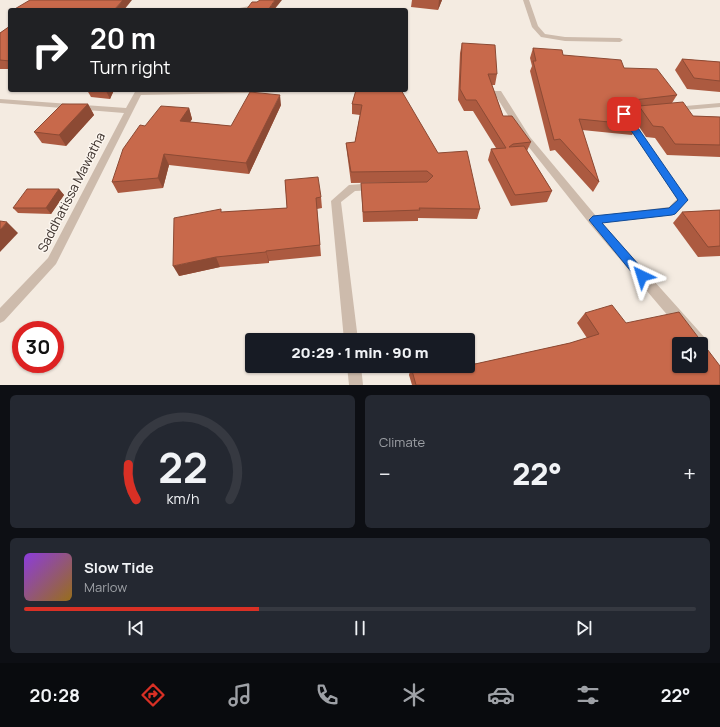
<!DOCTYPE html>
<meta charset="utf-8">
<style>
:root{--surface:#171b24;--page:#242831;--text:#f1f3f6;--muted:#9ea1a6;--line:#363941;--accent:#d93025}
body{margin:0;font-family:Manrope,sans-serif;background:var(--page);color:var(--text);height:100vh;display:flex;flex-direction:column;font-size:15px;white-space:nowrap}
*{box-sizing:border-box;margin:0}
p{font-size:13px;color:var(--muted)}
.icon{flex:none;width:22px;height:22px;fill:none;stroke:currentColor;stroke-width:2;stroke-linecap:round;stroke-linejoin:round}
.map{position:relative;height:385px;overflow:hidden}
.drawer{display:flex;flex-direction:column;gap:10px;padding:10px;background:#0d0f14;flex:1}
.drawer>*{flex:none}
.banner{position:absolute;left:8px;top:8px;width:400px;height:84px;border-radius:4px;box-shadow:0 1px 3px #0004;background:#202124;color:#fff;overflow:hidden}
.tools{position:absolute;left:672px;top:337px;display:grid;gap:8px}
.tools a{display:grid;place-items:center;width:36px;height:36px;border-radius:4px;background:var(--surface);box-shadow:0 1px 3px #0004;font-size:20px}
.speed{position:absolute;left:12px;top:321px;display:flex;gap:8px;font-size:20px;font-weight:700;text-align:center}
.speed>*{display:grid;place-content:center;width:52px;height:52px;border-radius:50%;background:var(--surface);box-shadow:0 1px 3px #0004;line-height:1}
.speed .limit{border:6px solid #d22;background:#fff;color:#111}
.pin{position:absolute;display:grid;place-items:center;width:34px;height:34px;color:#fff;margin:-17px;border-radius:8px;box-shadow:0 2px 6px #0006}
.me{position:absolute;width:44px;margin:-22px;rotate:319deg;stroke-linejoin:round;filter:drop-shadow(0 0 3px #0008)}
.turn{display:flex;align-items:center;gap:14px;height:84px;padding:0 16px;font-size:18px}
.turn .icon{width:52px;height:52px;stroke-width:2.5}
.turn b{display:block;font-size:28px;line-height:34px}
.big{font-size:30px;font-weight:800;line-height:1.1}
.drawer .card{flex:1;display:flex;flex-direction:column;justify-content:center;gap:6px;min-width:0;padding:0 14px;border-radius:6px;background:var(--page)}
.drawer .dial{align-items:center;gap:0}
.dial svg{height:104px;overflow:visible;fill:none;stroke:var(--line);stroke-width:7;stroke-linecap:round;text-anchor:middle}
.dial text{fill:var(--text);stroke:none}
.song{display:flex;align-items:center;gap:12px}
.cover{width:48px;height:48px;border-radius:6px;background:linear-gradient(135deg,hsl(270 70% 55%),hsl(40 70% 35%))}
.played{height:4px;border-radius:2px;background:linear-gradient(90deg,var(--accent) 35%,var(--line) 35%)}
.keys{display:flex;justify-content:space-around;direction:ltr}
.heat{display:flex;justify-content:space-between;align-items:center;font-size:22px;direction:ltr}
.drawer .tiles{flex:1;display:grid;gap:10px;grid-template-columns:1fr 1fr}
.card:last-child{grid-column:span 2}
.trip{position:absolute;left:245px;top:333px;width:230px;height:40px;border-radius:4px;background:var(--surface);box-shadow:0 1px 3px #0004;font-weight:800;line-height:40px;text-align:center}
.tabs{display:flex;height:64px;justify-content:space-around;align-items:center;background:#090b0e;color:var(--muted)}
.tabs .icon{width:28px;height:28px}
.tabs .selected{color:var(--accent)}
.tabs b{font-size:18px;color:var(--text)}
.map>svg:first-child{display:block}
</style>
<div class="map">
<svg width="720" height="385" viewBox="0 0 720 385">
<rect width="100%" height="100%" fill="#f4ebe1"/>
<g fill="none" stroke-linecap="round" stroke-linejoin="round">
<g fill="#cdbbac" fill-rule="evenodd">
<polygon points="263,0 270,0 258,8 230,10 254,5"/>
<polygon points="523,0 529,0 538,26 545,34 565,37 620,38 623,40 620,42 565,41 541,37 532,27"/>
<polygon points="191,8 221,8 224,10 188,10"/>
<polygon points="136,90 295,90 291,92 141,95 56,264 4,321 0,323 0,308 48,258 124,113 0,103 0,99 126,108"/>
<polygon points="495,91 501,91 530,137 596,216 669,207 677,199 620,114 624,111 651,109 651,113 629,116 688,200 676,214 672,215 602,223 706,339 708,344 706,349 701,350 701,344 692,344 589,223 524,141 494,93"/>
<polygon points="720,103 720,107 674,111 670,109 674,107"/>
<polygon points="375,183 378,184 380,187 378,190 355,191 341,202 358,340 344,340 331,201 349,185"/>
<polygon points="347,366 361,366 363,385 349,385"/>
</g>
</g>
<g fill="#ac5a40" fill-rule="evenodd">
<polygon points="412,0 442,0 438,10 411,7"/>
<polygon points="10,26 10,69 0,69 0,33"/>
<polygon points="462,43 497,74 495,85 492,85 503,116 531,142 527,151 552,191 547,202 511,206 488,160 491,149 496,148 473,111 464,111 458,100 460,53"/>
<path d="M533,48l30,7 61,13 53,27 -5,8 21,13 27,1v40l-53,-2 -12,-17 -9,-1 -8,-12 -6,10 -50,-5 17,52 -6,10 -38,-42 -5,1 -20,-80 2,-5 -2,-8zM629,110h8l-4,6z"/>
<polygon points="682,59 720,62 720,92 687,89 675,70"/>
<polygon points="87,90 114,90 110,99 91,97"/>
<polygon points="356,90 438,153 480,209 477,219 418,218 418,221 363,222 361,183 426,182 425,182 351,183 347,153 346,143 355,142 360,115 352,114 352,104"/>
<polygon points="88,104 94,115 66,146 42,143 34,132"/>
<polygon points="281,105 249,174 169,165 163,188 118,193 112,182 189,108 192,119 190,122 231,126"/>
<polygon points="285,180 321,197 322,208 317,209 321,256 269,261 269,263 220,267 179,276 222,212 287,208"/>
<polygon points="59,189 64,195 51,214 18,213 13,208"/>
<polygon points="720,210 720,256 698,257 673,223 682,212"/>
<polygon points="585,313 626,323 720,385 412,385 409,375 411,367 475,364 570,343 587,338 577,323"/>
</g>
<g fill="#8c4a34">
<polygon points="123,0 132,0 124,10 114,10"/>
<polygon points="275,0 282,0 274,10 268,10"/>
<polygon points="439,0 442,0 438,10"/>
<polygon points="106,90 114,90 110,99 106,91"/>
<polygon points="280,95 281,105 249,174 246,163"/>
<polygon points="88,104 94,115 66,146 59,135"/>
<polygon points="189,108 192,119 184,132 180,121"/>
<polygon points="164,154 169,165 163,188 158,178"/>
<polygon points="59,189 64,195 51,214 46,208"/>
<polygon points="7,222 18,233 0,252 0,230"/>
<polygon points="266,251 269,261 269,263 266,252"/>
<polygon points="216,257 220,267 179,276 173,266"/>
</g>
<g fill="#c8694b" stroke="#8c4a34" fill-rule="evenodd">
<polygon points="30,0 123,0 114,10 13,10"/>
<polygon points="260,0 275,0 268,10 246,10 252,2 257,2"/>
<polygon points="10,26 10,61 0,60 0,33"/>
<polygon points="462,43 495,45 497,74 488,74 503,116 512,116 531,142 513,144 509,147 524,146 552,191 515,195 491,149 506,148 476,100 466,100 460,89"/>
<polygon points="533,48 562,50 563,55 621,60 624,68 657,69 677,95 625,101 625,104 639,125 579,119 599,182 560,139 554,140 533,61 536,61"/>
<polygon points="682,59 720,62 720,81 694,78"/>
<polygon points="356,90 401,90 438,153 467,151 480,209 419,208 420,210 363,212 361,183 427,182 433,176 427,171 351,172 346,143 355,142 362,105 352,104"/>
<polygon points="250,92 280,95 246,163 164,154 158,178 112,182 123,149 140,125 145,126 161,106 189,108 180,121 231,126"/>
<polygon points="683,102 693,116 720,117 720,145 675,144 663,127 653,126 639,106"/>
<polygon points="62,104 88,104 59,135 34,132"/>
<polygon points="318,177 321,197 316,198 320,245 266,251 266,252 216,257 173,266 174,218 221,209 221,212 287,208 285,180"/>
<polygon points="27,189 59,189 46,208 13,208"/>
<polygon points="720,210 720,246 708,247 682,212"/>
<polygon points="0,221 7,222 0,230"/>
<path d="M612,305l14,18 53,-11 41,54v19h-304l-5,-18 5,-1h52v-11l3,-1 4,10 95,-21 29,-9 -14,-21zM679,344h22v22h-22z"/>
</g>
<polygon fill="#1a73e8" stroke="#114b97" points="624,111 627,112 688,200 675,214 672,215 602,223 646,273 648,276 646,280 638,280 589,220 593,216 669,208 678,200 620,114"/>
<g text-anchor="middle" stroke-width="3" stroke-linejoin="round" paint-order="stroke">
<g font-size="13" fill="#3b302b" stroke="#fbf5ee">
<text transform="translate(71 192) rotate(-63)" y="5">Saddhatissa Mawatha</text>
</g>
</g>
</svg>
<div class="tools">
<a><svg class="icon" aria-label="sound" viewBox="0 0 24 24"><path d="M4 9h4l5-4v14l-5-4H4zM17 9q2 3 0 6"/></svg></a>
</div>
<div class="speed"><div class="limit">30</div></div>
<div class="pin" style="left:624px;top:114px;background:#d93025"><svg class="icon" aria-label="arrive" viewBox="0 0 24 24"><path d="M6 21V4h12l-3 4 3 4H6"/></svg></div>
<svg class="me" style="left:642px;top:276px" viewBox="-20 -20 40 40"><path d="M0-17L14 15 0 8-14 15z" fill="#1a73e8" stroke="#fff" stroke-width="4"/></svg>
<div class="trip">20:29 · 1 min · 90 m</div>
<div class="banner">
<div class="turn"><svg class="icon" aria-label="right" viewBox="0 0 24 24"><path d="M7 20v-9h11M14 6l5 5-5 5"/></svg><div><b>20 m</b>Turn right</div></div>
</div>
</div>
<section class="drawer">
<div class="tiles">
<div class="card dial"><svg viewBox="0 0 100 80">
<path d="M14 69A42 42 0 1 1 86 69"/>
<path d="M14 69A42 42 0 0 1 8 42" stroke="#d93025"/>
<text x="50" y="56" font-size="32" font-weight="700">22</text>
<text x="50" y="72" font-size="11">km/h</text>
</svg></div>
<div class="card"><p>Climate</p>
<div class="heat"><a>−</a><b class="big">22°</b><a>+</a></div>
</div>
<div class="card">
<div class="song"><i class="cover"></i><div><b>Slow Tide</b><p>Marlow</p></div></div>
<div class="played"></div>
<div class="keys"><svg class="icon" aria-label="previous" viewBox="0 0 24 24"><path d="M18 5L8 12l10 7zM5 5v14"/></svg><svg class="icon" aria-label="pause" viewBox="0 0 24 24"><path d="M8 5v14M16 5v14"/></svg><svg class="icon" aria-label="next" viewBox="0 0 24 24"><path d="M6 5l10 7-10 7zM19 5v14"/></svg></div>
</div>
</div>
</section>
<nav class="tabs">
<b>20:28</b>
<svg class="icon selected" aria-label="directions" viewBox="0 0 24 24"><path d="M12 3l9 9-9 9-9-9zM9 14v-3h6M13 9l2 2-2 2"/></svg>
<svg class="icon" aria-label="music" viewBox="0 0 24 24"><path d="M9 18V5l10-2v13"/><circle cx="6" cy="18" r="3"/><circle cx="16" cy="16" r="3"/></svg>
<svg class="icon" aria-label="phone" viewBox="0 0 24 24"><path d="M5 4h4l2 5-3 2q2 4 5 5l2-3 5 2v4C11 20 4 13 5 4z"/></svg>
<svg class="icon" aria-label="climate" viewBox="0 0 24 24"><path d="M12 3v18M4 7l16 10M4 17L20 7"/></svg>
<svg class="icon" aria-label="car" viewBox="0 0 24 24"><path d="M5 17H2v-5l4-1 3-4h7l3 4 3 1v5h-3M9 17h6M6 11h13"/><circle cx="7" cy="17" r="2"/><circle cx="17" cy="17" r="2"/></svg>
<svg class="icon" aria-label="filters" viewBox="0 0 24 24"><path d="M4 7h16M4 17h16"/><circle cx="9" cy="7" r="2"/><circle cx="15" cy="17" r="2"/></svg>
<b>22°</b>
</nav>
